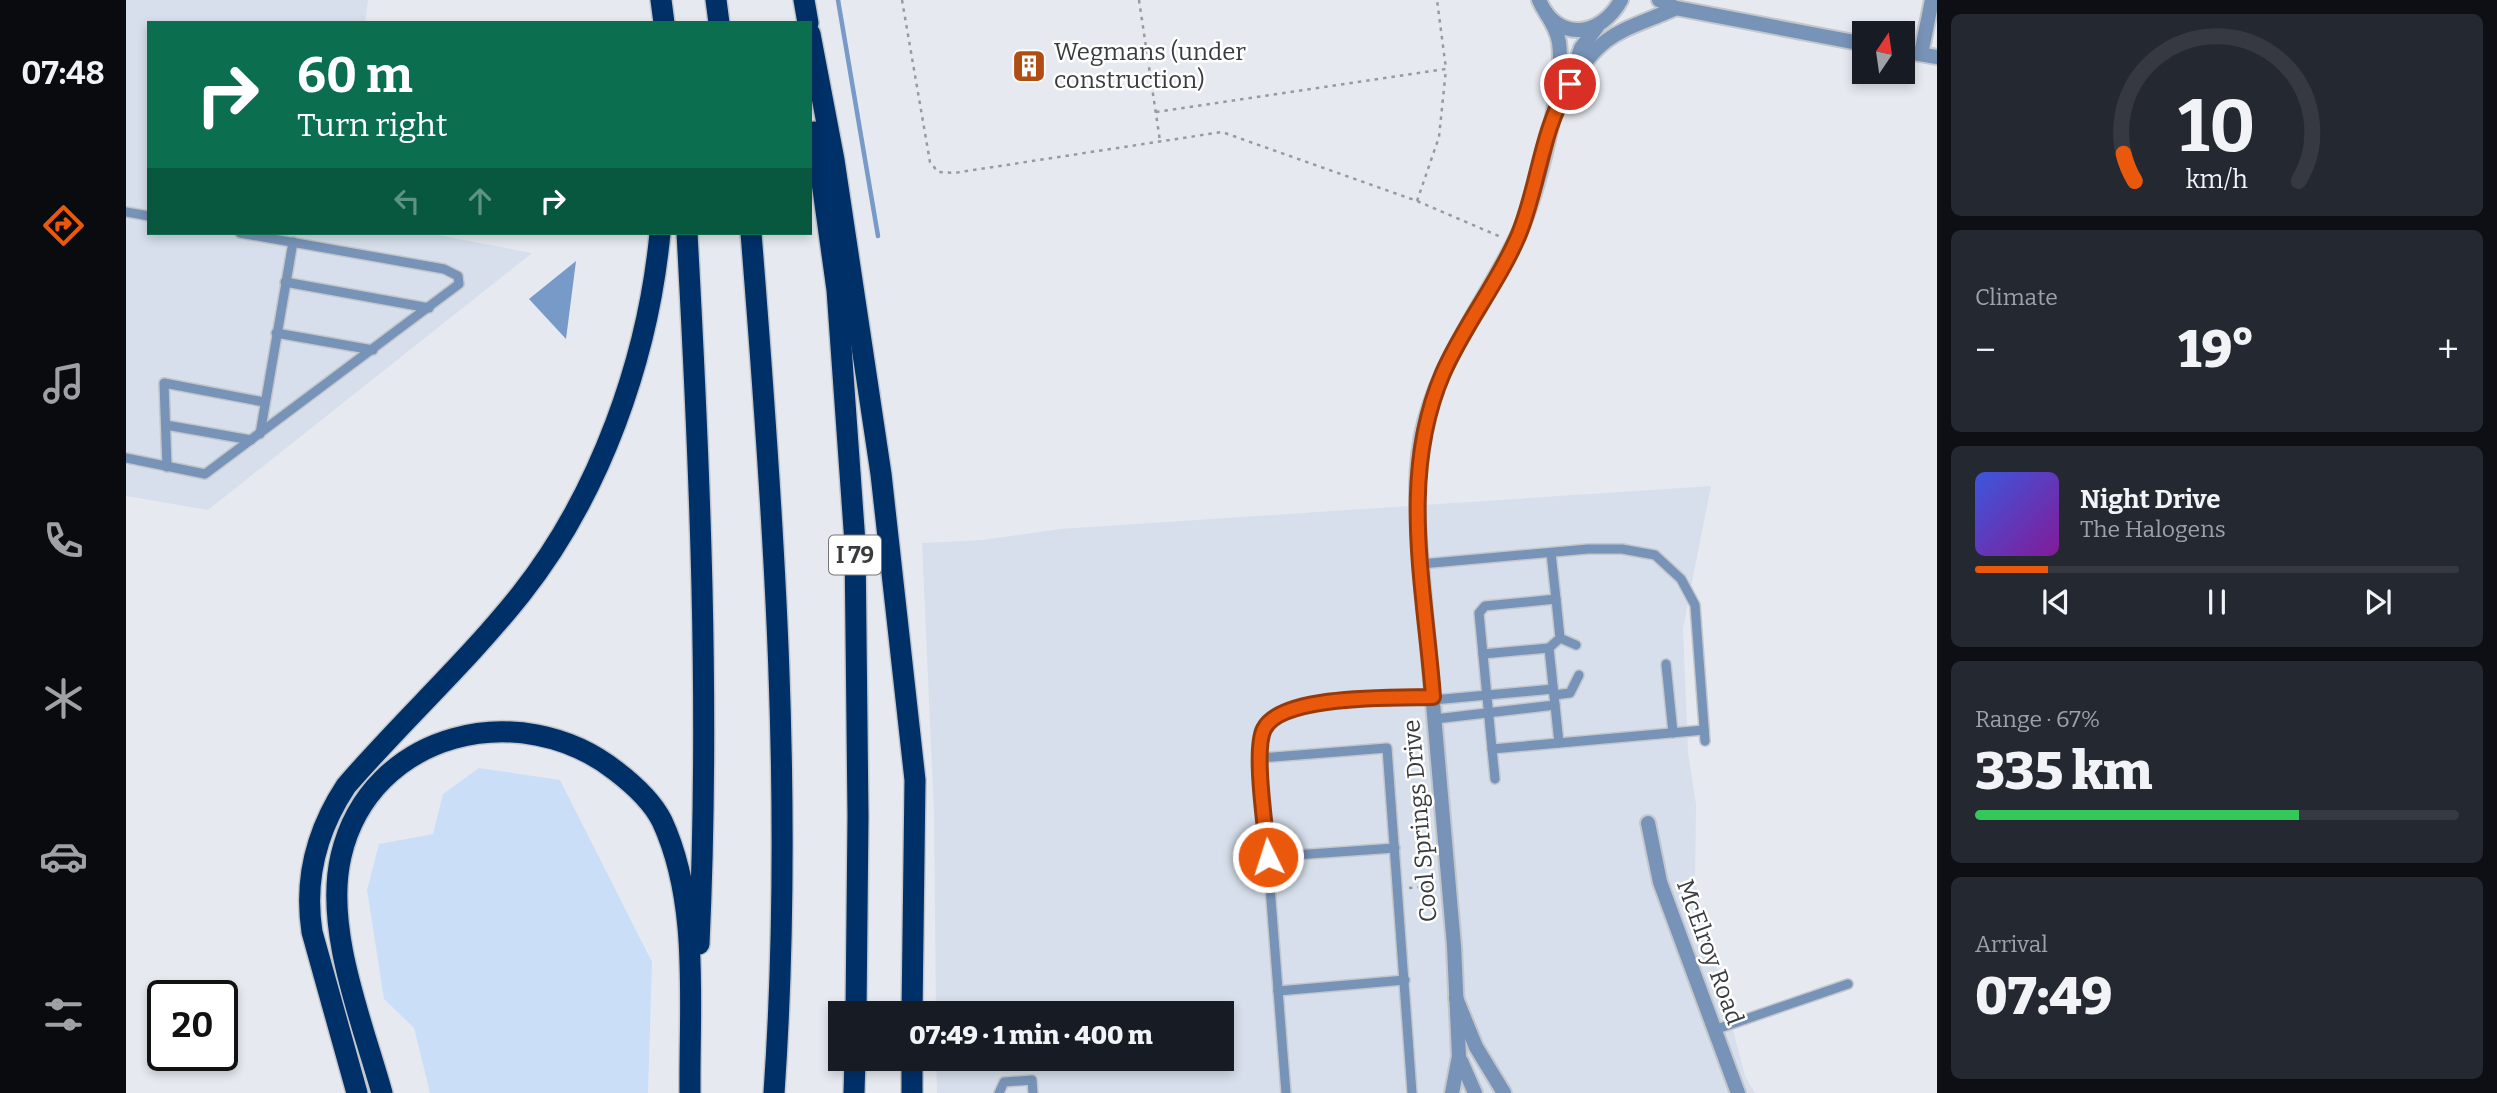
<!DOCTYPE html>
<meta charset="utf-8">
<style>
:root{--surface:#171b24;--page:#242831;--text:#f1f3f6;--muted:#9ea1a6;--line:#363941;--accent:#ea580c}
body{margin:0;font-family:Bitter,serif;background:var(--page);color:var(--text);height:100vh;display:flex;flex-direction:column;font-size:26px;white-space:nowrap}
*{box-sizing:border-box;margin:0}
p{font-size:23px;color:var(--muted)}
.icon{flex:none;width:38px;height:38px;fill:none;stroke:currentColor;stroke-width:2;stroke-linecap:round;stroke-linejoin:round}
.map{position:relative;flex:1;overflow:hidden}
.sheet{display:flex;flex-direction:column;gap:14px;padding:14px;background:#0d0f14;width:560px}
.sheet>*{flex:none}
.guide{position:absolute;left:21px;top:21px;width:665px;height:214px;border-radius:0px;box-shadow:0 4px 10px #0003;background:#0b6e4f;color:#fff;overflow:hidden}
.needle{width:46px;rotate:13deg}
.controls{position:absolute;left:1726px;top:21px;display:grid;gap:14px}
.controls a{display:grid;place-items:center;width:63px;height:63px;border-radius:0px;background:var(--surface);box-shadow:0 4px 10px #0003;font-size:35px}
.speed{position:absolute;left:21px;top:980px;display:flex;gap:14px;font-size:35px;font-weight:700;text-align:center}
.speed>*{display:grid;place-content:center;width:91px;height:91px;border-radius:50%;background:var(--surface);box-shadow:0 4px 10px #0003;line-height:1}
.speed .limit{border:4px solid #111;border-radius:10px;background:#fff;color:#111}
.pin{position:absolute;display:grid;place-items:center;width:60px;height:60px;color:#fff;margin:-30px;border:4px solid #fff;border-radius:50%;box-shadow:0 2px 7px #0007}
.me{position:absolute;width:77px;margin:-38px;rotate:356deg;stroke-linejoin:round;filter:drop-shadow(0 0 5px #0008)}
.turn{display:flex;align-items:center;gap:24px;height:147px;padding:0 35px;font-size:32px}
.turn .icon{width:91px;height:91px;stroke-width:2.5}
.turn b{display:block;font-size:49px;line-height:60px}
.lanes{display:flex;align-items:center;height:66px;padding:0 35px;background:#0003;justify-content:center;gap:35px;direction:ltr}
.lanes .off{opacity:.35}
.big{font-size:52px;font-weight:800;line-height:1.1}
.sheet .card{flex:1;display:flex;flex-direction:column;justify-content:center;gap:10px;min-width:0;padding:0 24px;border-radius:10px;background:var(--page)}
.sheet .dial{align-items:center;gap:0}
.dial svg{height:182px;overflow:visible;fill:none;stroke:var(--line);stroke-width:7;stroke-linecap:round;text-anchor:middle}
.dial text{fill:var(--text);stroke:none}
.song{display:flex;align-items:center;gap:21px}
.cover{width:84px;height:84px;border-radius:10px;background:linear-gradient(135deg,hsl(230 70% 55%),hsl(290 70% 35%))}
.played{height:7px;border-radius:4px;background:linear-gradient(90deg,var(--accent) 15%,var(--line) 15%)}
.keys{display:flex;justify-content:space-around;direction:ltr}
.heat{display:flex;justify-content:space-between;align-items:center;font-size:38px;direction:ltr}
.charge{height:10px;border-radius:5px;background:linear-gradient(90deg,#34c759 67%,var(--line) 0)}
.trip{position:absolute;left:702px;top:1001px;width:406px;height:70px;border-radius:0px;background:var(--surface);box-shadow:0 4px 10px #0003;font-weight:800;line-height:70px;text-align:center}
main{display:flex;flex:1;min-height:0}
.tabs{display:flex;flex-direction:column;width:126px;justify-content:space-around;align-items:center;background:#090b0e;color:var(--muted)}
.tabs .icon{width:49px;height:49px}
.tabs .current{color:var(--accent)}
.tabs b{font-size:32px;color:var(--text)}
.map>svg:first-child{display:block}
</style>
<main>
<nav class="tabs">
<b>07:48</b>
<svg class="icon current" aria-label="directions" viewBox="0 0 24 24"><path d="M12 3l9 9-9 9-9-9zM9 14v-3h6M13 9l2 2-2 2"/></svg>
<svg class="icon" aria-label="music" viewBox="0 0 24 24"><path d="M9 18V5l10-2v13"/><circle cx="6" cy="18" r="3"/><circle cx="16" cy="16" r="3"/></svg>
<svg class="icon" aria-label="phone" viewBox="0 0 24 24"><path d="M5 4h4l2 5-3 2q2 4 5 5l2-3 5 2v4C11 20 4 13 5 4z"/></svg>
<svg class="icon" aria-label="climate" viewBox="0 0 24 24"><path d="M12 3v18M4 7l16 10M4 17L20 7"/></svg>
<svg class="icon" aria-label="car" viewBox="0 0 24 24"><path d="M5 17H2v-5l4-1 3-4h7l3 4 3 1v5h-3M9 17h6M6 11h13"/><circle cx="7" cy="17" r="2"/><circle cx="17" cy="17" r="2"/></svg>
<svg class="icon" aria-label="filters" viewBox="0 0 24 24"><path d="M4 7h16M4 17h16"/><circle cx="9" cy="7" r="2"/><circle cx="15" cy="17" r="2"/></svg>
</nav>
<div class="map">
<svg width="1811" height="1093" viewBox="0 0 1811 1093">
<rect width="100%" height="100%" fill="#e6eaf0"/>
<g fill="#d6dfeb">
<polygon points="0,0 242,0 239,23 23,23 23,233 301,233 406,253 82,510 0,496"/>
<polygon points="1585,486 1557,628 1562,753 1570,804 1569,883 1619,1076 1629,1093 811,1093 810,1059 1096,1059 1096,1013 810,1013 808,813 796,543 856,540 934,529"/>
</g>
<polygon fill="#cbdef8" points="353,768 434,780 526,962 522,1093 304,1093 288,1028 258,999 241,890 253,844 307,834 317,794"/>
<polygon fill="#789ac8" points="450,261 440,339 403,299"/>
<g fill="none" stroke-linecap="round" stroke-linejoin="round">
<polyline stroke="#789ac8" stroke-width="4.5" points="712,0 752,236"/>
<g stroke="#c3c7cc" stroke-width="12">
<g id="service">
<polyline points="0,212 23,216"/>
<polyline points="159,282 303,308"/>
<polyline points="150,333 247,350"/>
<polyline points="40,425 125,440"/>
<polyline points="134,434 167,242"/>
<polyline points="0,458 79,474 333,284 332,276 318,269 114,233"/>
<polyline points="41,467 38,383 138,402"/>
<polyline points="1425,553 1430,599 1359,606 1353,613 1366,749 1578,730"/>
<polyline points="1295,564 1462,549 1496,549 1529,555 1555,579 1569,605 1579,741"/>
<polyline points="1430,599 1434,638 1423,648 1433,743"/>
<polyline points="1434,638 1450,645"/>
<polyline points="1357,654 1423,648"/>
<polyline points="1540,664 1547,733"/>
<polyline points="1428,695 1444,693 1453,675"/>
<polyline points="1307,700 1427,689"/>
<polyline points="1309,719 1429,705"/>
<polyline points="1366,749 1369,779"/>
<polyline points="1134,758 1261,748 1286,1093"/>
<polyline points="1142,857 1269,848"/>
<polyline points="1152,991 1279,980"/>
<polyline points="1588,1030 1722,984"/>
<polyline points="873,1093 878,1082 906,1080 907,1093"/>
<path d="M1160,1093l-26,-335c0,-10 -1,-24 5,-32 24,-33 129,-28 168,-29"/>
</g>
</g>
<g stroke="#c3c7cc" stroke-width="18">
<g id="minor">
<path d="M1413,0c18,43 62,37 82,0"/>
<polyline points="1533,0 1550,8 1738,44"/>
<polyline points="1776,51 1811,57"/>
<polyline points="1795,54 1806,0"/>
<polyline points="1448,68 1455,48 1471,27"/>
<path d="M1444,84c35,-55 50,-51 106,-76"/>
<polyline points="1522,823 1534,882 1612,1093"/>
<polyline points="1335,1061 1349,1093"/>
<path d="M1326,1093l7,-37 -5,-110 -33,-382c-4,-47 -8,-96 4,-142 18,-67 62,-124 92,-185 20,-39 48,-152 42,-195 -2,-11 -7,-20 -13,-29"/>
</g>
</g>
<g stroke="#c3c7cc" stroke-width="18">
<polyline id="tertiary" points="1330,998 1350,1047 1378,1093"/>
</g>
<g stroke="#c3c7cc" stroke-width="24">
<g id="motorway">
<polyline points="535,0 538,23"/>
<polyline points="590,0 593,23"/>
<polyline points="678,0 682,23"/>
<polyline points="684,34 708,160 755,474 789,780 786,1013"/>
<polyline points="689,132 711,290 729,543 732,816 730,1013"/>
<path d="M561,233c13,237 23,474 12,711"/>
<path d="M625,233c23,286 43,573 23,860"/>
<path d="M231,1093l-45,-161c-8,-52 5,-102 34,-146 56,-65 121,-124 175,-192 79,-100 127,-235 139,-361"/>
<path d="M256,1093c-20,-72 -58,-164 -41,-237 29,-125 180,-160 275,-85 17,13 36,30 46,50 38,82 27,184 28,272"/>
<polyline points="728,1093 729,1059"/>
<polyline points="786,1093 786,1059"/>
</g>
</g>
<g stroke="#979a9e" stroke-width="2.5" stroke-dasharray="3.5 5" stroke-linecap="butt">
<polyline points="776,0 804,162 812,172 828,173 1096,132 1291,201 1375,237"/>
<polyline points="1013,0 1034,141"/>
<polyline points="1030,112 1320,69 1311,0"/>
<polyline points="1291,201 1313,137 1320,69"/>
<polyline points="1283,888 1304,886"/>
</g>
<use href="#service" stroke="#7893b8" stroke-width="9"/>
<use href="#minor" stroke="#7893b8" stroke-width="14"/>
<use href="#tertiary" stroke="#7893b8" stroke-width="14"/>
<use href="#motorway" stroke="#003068" stroke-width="21"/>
</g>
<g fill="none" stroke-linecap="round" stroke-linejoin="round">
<g stroke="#983908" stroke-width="18">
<path id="route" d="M1142,857c-2,-26 -15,-107 -4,-128 17,-35 133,-31 169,-32 -8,-108 -35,-220 10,-324 21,-48 56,-91 76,-139 20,-49 22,-105 51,-150"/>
</g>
<use href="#route" stroke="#ea580c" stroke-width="12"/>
</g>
<defs>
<g id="building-square" transform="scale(1.75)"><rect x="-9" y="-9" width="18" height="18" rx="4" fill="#b04d12" stroke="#fff"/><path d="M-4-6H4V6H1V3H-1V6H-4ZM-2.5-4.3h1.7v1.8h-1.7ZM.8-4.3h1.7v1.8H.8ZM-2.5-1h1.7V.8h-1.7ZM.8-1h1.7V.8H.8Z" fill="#fff"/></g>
</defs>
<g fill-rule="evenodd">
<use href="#building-square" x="903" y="66"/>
</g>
<g text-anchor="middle" stroke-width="5" stroke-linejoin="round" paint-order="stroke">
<rect fill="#fff" stroke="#747677" stroke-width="2" x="703" y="535.5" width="52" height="39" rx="5"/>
<g font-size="23" font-weight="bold" fill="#393b3d">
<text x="729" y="563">I 79</text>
</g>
<g font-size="24" fill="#393b3d" stroke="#fff" text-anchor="start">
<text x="928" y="60">Wegmans (under<tspan x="928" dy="28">construction)</tspan></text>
</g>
<g font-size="24" fill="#393b3d" stroke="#fff">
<text transform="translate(1294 821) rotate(-95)" y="8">Cool Springs Drive</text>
<text transform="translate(1584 952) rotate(70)" y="8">McElroy Road</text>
</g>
</g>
</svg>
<div class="controls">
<a><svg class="needle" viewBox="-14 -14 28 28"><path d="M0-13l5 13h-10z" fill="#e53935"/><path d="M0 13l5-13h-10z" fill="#9ea1a6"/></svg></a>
</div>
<div class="speed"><div class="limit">20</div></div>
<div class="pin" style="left:1444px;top:84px;background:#d93025"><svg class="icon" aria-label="arrive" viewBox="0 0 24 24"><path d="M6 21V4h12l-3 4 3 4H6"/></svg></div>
<svg class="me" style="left:1142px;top:857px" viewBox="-20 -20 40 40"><circle r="17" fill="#ea580c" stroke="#fff" stroke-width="3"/><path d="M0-11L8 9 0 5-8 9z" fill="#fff"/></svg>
<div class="trip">07:49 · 1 min · 400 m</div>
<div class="guide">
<div class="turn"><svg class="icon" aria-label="right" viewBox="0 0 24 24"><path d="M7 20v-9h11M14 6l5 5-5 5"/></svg><div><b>60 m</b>Turn right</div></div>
<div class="lanes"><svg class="icon off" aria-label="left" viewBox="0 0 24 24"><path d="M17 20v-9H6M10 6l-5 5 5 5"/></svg><svg class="icon off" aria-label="ahead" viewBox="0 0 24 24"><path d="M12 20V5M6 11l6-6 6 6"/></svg><svg class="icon" aria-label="right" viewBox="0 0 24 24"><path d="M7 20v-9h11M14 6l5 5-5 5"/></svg></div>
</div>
</div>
<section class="sheet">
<div class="card dial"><svg viewBox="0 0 100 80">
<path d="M14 69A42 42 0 1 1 86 69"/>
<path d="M14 69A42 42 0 0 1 9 57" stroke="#ea580c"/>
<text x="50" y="56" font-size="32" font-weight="700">10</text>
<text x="50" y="72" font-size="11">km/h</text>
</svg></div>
<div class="card"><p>Climate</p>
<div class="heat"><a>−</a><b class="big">19°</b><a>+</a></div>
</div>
<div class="card">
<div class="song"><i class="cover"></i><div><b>Night Drive</b><p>The Halogens</p></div></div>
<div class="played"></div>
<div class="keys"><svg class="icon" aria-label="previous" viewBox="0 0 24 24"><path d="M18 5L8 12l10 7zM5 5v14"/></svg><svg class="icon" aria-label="pause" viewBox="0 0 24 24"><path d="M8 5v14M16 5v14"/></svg><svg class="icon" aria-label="next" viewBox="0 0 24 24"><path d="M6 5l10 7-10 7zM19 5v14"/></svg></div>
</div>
<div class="card"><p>Range · 67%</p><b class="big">335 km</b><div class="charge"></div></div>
<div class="card"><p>Arrival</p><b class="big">07:49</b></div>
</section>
</main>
